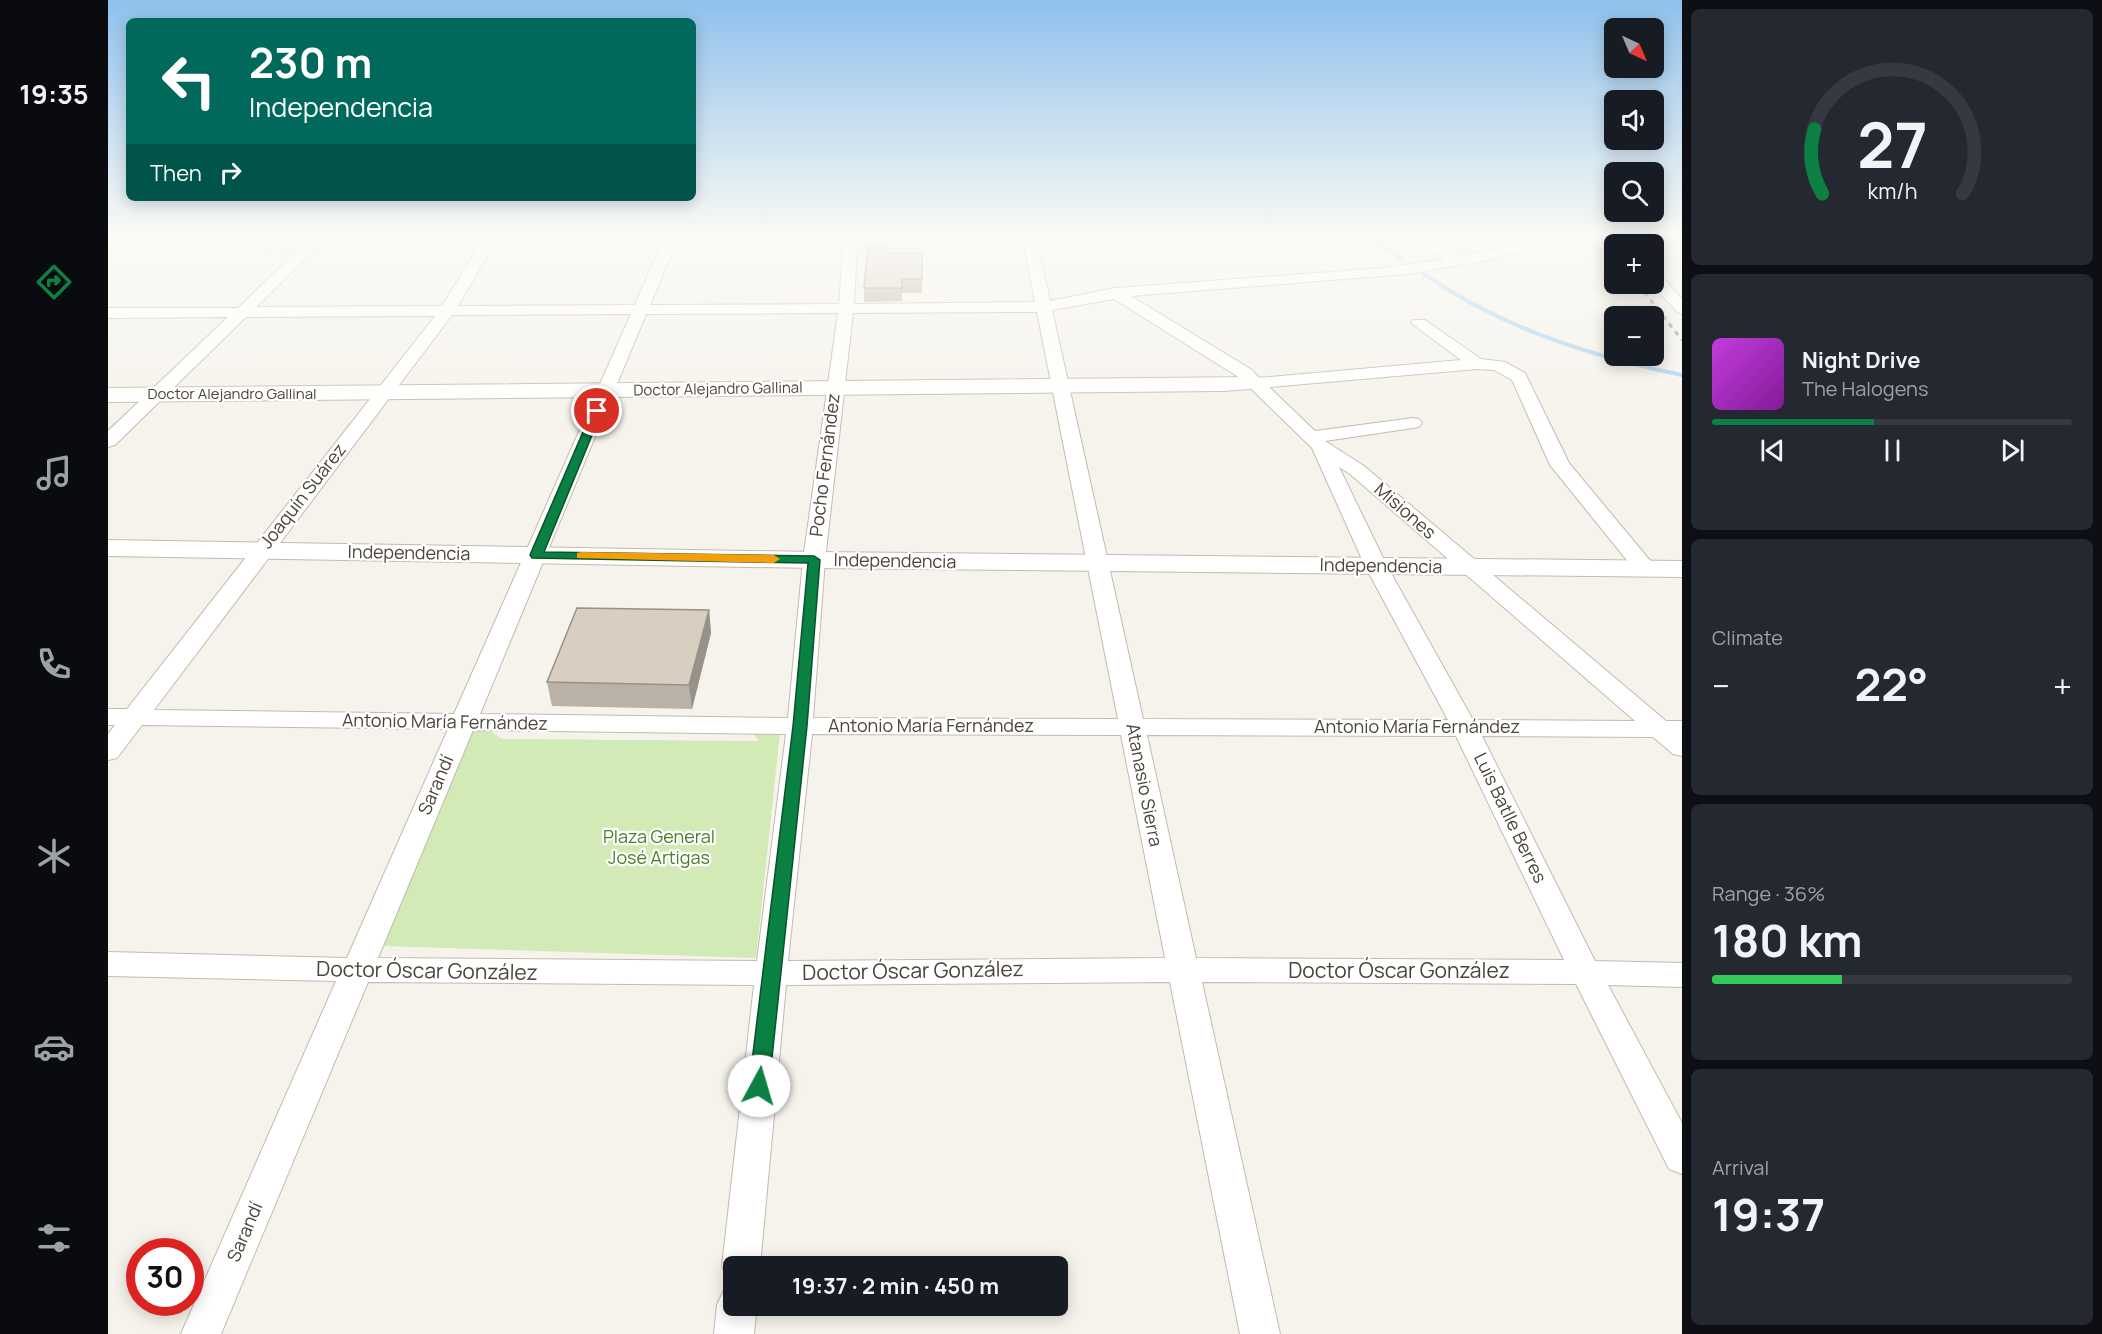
<!DOCTYPE html>
<meta charset="utf-8">
<style>
:root{--surface:#171b24;--page:#242831;--text:#f1f3f6;--muted:#9ea1a6;--line:#363941;--accent:#0b8043}
body{margin:0;font-family:Manrope,sans-serif;background:var(--page);color:var(--text);height:100vh;display:flex;flex-direction:column;font-size:22px;white-space:nowrap}
*{box-sizing:border-box;margin:0}
p{font-size:20px;color:var(--muted)}
.icon{flex:none;width:33px;height:33px;fill:none;stroke:currentColor;stroke-width:2;stroke-linecap:round;stroke-linejoin:round}
.map{position:relative;flex:1;overflow:hidden}
.panel{display:flex;flex-direction:column;gap:9px;padding:9px;background:#0d0f14;width:420px}
.panel>*{flex:none}
.banner{position:absolute;left:18px;top:18px;width:570px;height:183px;border-radius:9px;box-shadow:0 3px 15px #0003;background:#00695c;color:#fff;overflow:hidden}
.needle{width:39px;rotate:136deg}
.tools{position:absolute;left:1496px;top:18px;display:grid;gap:12px}
.tools a{display:grid;place-items:center;width:60px;height:60px;border-radius:9px;background:var(--surface);box-shadow:0 3px 15px #0003;font-size:30px}
.speed{position:absolute;left:18px;top:1238px;display:flex;gap:12px;font-size:30px;font-weight:700;text-align:center}
.speed>*{display:grid;place-content:center;width:78px;height:78px;border-radius:50%;background:var(--surface);box-shadow:0 3px 15px #0003;line-height:1}
.speed .limit{border:9px solid #d22;background:#fff;color:#111}
.pin{position:absolute;display:grid;place-items:center;width:51px;height:51px;color:#fff;margin:-26px;border:3px solid #fff;border-radius:50%;box-shadow:0 2px 6px #0007}
.me{position:absolute;width:66px;margin:-33px;rotate:6deg;stroke-linejoin:round;filter:drop-shadow(0 0 4px #0008)}
.turn{display:flex;align-items:center;gap:21px;height:126px;padding:0 24px;font-size:27px}
.turn .icon{width:78px;height:78px;stroke-width:2.5}
.turn b{display:block;font-size:42px;line-height:51px}
.then{display:flex;align-items:center;height:57px;padding:0 24px;background:#0003;gap:12px;font-size:22px}
.big{font-size:45px;font-weight:700;line-height:1.1}
.panel .widget{flex:1;display:flex;flex-direction:column;justify-content:center;gap:9px;min-width:0;padding:0 21px;border-radius:9px;background:var(--page)}
.panel .dial{align-items:center;gap:0}
.dial svg{height:156px;overflow:visible;fill:none;stroke:var(--line);stroke-width:7;stroke-linecap:round;text-anchor:middle}
.dial text{fill:var(--text);stroke:none}
.song{display:flex;align-items:center;gap:18px}
.cover{width:72px;height:72px;border-radius:9px;background:linear-gradient(135deg,hsl(290 70% 55%),hsl(290 70% 35%))}
.played{height:6px;border-radius:3px;background:linear-gradient(90deg,var(--accent) 45%,var(--line) 45%)}
.keys{display:flex;justify-content:space-around;direction:ltr}
.heat{display:flex;justify-content:space-between;align-items:center;font-size:33px;direction:ltr}
.charge{height:9px;border-radius:4px;background:linear-gradient(90deg,#34c759 36%,var(--line) 0)}
.trip{position:absolute;left:615px;top:1256px;width:345px;height:60px;border-radius:9px;background:var(--surface);box-shadow:0 3px 15px #0003;font-weight:700;line-height:60px;text-align:center}
main{display:flex;flex:1;min-height:0}
.menu{display:flex;flex-direction:column;width:108px;justify-content:space-around;align-items:center;background:#090b0e;color:var(--muted)}
.menu .icon{width:42px;height:42px}
.menu .selected{color:var(--accent)}
.menu b{font-size:27px;color:var(--text)}
.map>svg:first-child{display:block}
</style>
<main>
<nav class="menu">
<b>19:35</b>
<svg class="icon selected" aria-label="directions" viewBox="0 0 24 24"><path d="M12 3l9 9-9 9-9-9zM9 14v-3h6M13 9l2 2-2 2"/></svg>
<svg class="icon" aria-label="music" viewBox="0 0 24 24"><path d="M9 18V5l10-2v13"/><circle cx="6" cy="18" r="3"/><circle cx="16" cy="16" r="3"/></svg>
<svg class="icon" aria-label="phone" viewBox="0 0 24 24"><path d="M5 4h4l2 5-3 2q2 4 5 5l2-3 5 2v4C11 20 4 13 5 4z"/></svg>
<svg class="icon" aria-label="climate" viewBox="0 0 24 24"><path d="M12 3v18M4 7l16 10M4 17L20 7"/></svg>
<svg class="icon" aria-label="car" viewBox="0 0 24 24"><path d="M5 17H2v-5l4-1 3-4h7l3 4 3 1v5h-3M9 17h6M6 11h13"/><circle cx="7" cy="17" r="2"/><circle cx="17" cy="17" r="2"/></svg>
<svg class="icon" aria-label="filters" viewBox="0 0 24 24"><path d="M4 7h16M4 17h16"/><circle cx="9" cy="7" r="2"/><circle cx="15" cy="17" r="2"/></svg>
</nav>
<div class="map">
<svg width="1574" height="1334" viewBox="0 0 1574 1334">
<rect width="100%" height="100%" fill="#f6f3ec"/>
<polygon fill="#d2eab5" points="381,730 394,739 651,741 645,733 672,733 648,958 275,946 363,731"/>
<g fill="none" stroke-linecap="round" stroke-linejoin="round">
<g stroke="#a9d4f2" stroke-width="4">
<polyline points="1262,236 1296,261"/>
<path d="M1316,274c78,54 166,82 258,101"/>
</g>
<g stroke="#c2bbae" stroke-width="2">
<g id="minor">
<path d="M205,236h10l1,4 159,-2 1,-2h14l-1,2 539,-2 14,65 65,-13 268,-20 61,-9 -41,-23h17l42,20 91,-20h25l-2,3 -99,23 -70,12 -276,22 121,74 7,8 202,-18 -50,-37 2,-3h12l56,39 24,3 20,11 44,90 88,106 -3,5 -8,1 -8,-1 -88,-109 -38,-85 -18,-10 -17,-1 -208,18 46,44 98,-13 6,1 3,4 -3,4 -6,1 -88,13 39,25 302,255h16v35l-9,-2 -20,-17 -171,-1 113,225 87,2v24l-74,-2 74,138v51l-13,-5 -93,-185 -374,-2 78,352h-40l-70,-352 -384,3 -26,281h-26v15l-7,-2 -5,-13 32,-281 -386,-3 -147,352h-40l155,-353 -228,-5v-24l239,6 101,-229 -306,-4 -25,33 -9,2v-26l7,-9h-7v-16h19l308,-393 -189,1 -131,128 -7,2v-16l120,-114 -120,1v-10h130l62,-60 -192,2v-8l201,-2zM736,243l-5,61 -189,1 25,-60zM749,243l167,1 11,58 -181,2zM553,245l-26,60 -177,1 34,-59zM370,247l-36,59 -186,1 60,-59zM1006,299l126,79 72,70 53,118 83,154 -305,-1 -91,-409zM929,312l81,407 -305,-1 12,-158 28,-247zM730,313l-35,247 -15,158 -308,-4 166,-400zM523,314l-177,400 -300,-4 298,-395zM1231,467l11,7 285,247 -162,-1 -86,-154zM365,730l313,4 -29,227 -379,-3zM704,734l309,1 44,223 -377,3zM1039,735l309,1 108,224 -368,-2z"/>
<polygon points="1504,236 1519,236 1525,244 1511,244"/>
<polygon points="1545,271 1550,272 1574,299 1574,314 1569,312 1544,284"/>
<polygon points="626,1287 626,1305 649,1305 646,1334 606,1334 609,1305 615,1292"/>
</g>
</g>
<g stroke="#c2bbae" stroke-width="2">
<g id="tertiary">
<polygon points="1148,377 1156,378 1159,383 1156,388 1114,391 0,402 0,388"/>
<polygon points="0,540 706,552 1574,561 1574,577 706,568 0,556"/>
</g>
</g>
<use href="#minor" fill="#fff" fill-rule="evenodd"/>
<use href="#tertiary" fill="#fff" fill-rule="evenodd"/>
<g stroke="#9a9a9a" stroke-width="3" stroke-dasharray="5 5" stroke-linecap="butt">
<polyline points="1493,236 1506,253"/>
<polyline points="1530,284 1574,340"/>
</g>
</g>
<g fill="#bab2a6">
<polygon points="778,253 814,253 814,293 794,293 794,301 756,302 756,288"/>
<polygon points="601,610 603,633 584,709 444,706 439,682"/>
</g>
<polygon fill="#979187" points="601,610 603,633 584,709 581,685"/>
<g fill="#d8cfc1" stroke="#979187" stroke-width="1.5">
<polygon points="760,246 778,246 778,253 814,253 814,279 794,279 794,288 756,288"/>
<polygon points="469,608 601,610 581,685 439,682"/>
</g>
<linearGradient id="sky" x2="0" y2="1"><stop stop-color="#8fc1ec"/><stop offset="0.56" stop-color="#fbfaf6"/><stop offset="1" stop-color="#fbfaf6" stop-opacity="0"/></linearGradient>
<rect width="1574" height="423" fill="url(#sky)"/>
<polygon fill="#0b8043" stroke="#07532c" stroke-width="1.5" points="489,408 494,411 436,552 706,556 712,560 699,726 661,1086 658,1091 651,1094 644,1091 641,1086 685,726 700,563 424,558 422,555 484,411"/>
<polygon fill="#f59e0b" points="473,552 666,555 672,559 666,563 469,558 469,553"/>
<g text-anchor="middle" stroke-width="4.5" stroke-linejoin="round" paint-order="stroke">
<g font-size="15" fill="#4b4439" stroke="#fff">
<text transform="translate(610 389) rotate(-1)" y="5">Doctor Alejandro Gallinal</text>
<text x="124" y="399">Doctor Alejandro Gallinal</text>
</g>
<g font-size="18" fill="#4b4439" stroke="#fff">
<text transform="translate(717 465) rotate(-83)" y="6">Pocho Fernández</text>
<text transform="translate(195 496) rotate(-52)" y="6">Joaquín Suárez</text>
<text transform="translate(1297 511) rotate(41)" y="6">Misiones</text>
<text transform="translate(301 553) rotate(1)" y="6">Independencia</text>
<text transform="translate(787 561) rotate(1)" y="6">Independencia</text>
<text transform="translate(1273 566) rotate(1)" y="6">Independencia</text>
<text transform="translate(337 722) rotate(1)" y="6">Antonio María Fernández</text>
<text x="823" y="732">Antonio María Fernández</text>
<text x="1309" y="733">Antonio María Fernández</text>
<text transform="translate(328 785) rotate(-67)" y="6">Sarandí</text>
<text transform="translate(1036 785) rotate(79)" y="6">Atanasio Sierra</text>
<text transform="translate(1402 818) rotate(64)" y="6">Luis Batlle Berres</text>
<text transform="translate(137 1232) rotate(-67)" y="6">Sarandí</text>
</g>
<g font-size="18" fill="#4a7f2a" stroke="#fff">
<text x="551" y="843">Plaza General<tspan x="551" dy="21">José Artigas</tspan></text>
</g>
<g font-size="21" fill="#4b4439" stroke="#fff">
<text transform="translate(319 971) rotate(1)" y="7">Doctor Óscar González</text>
<text transform="translate(805 971) rotate(-1)" y="7">Doctor Óscar González</text>
<text x="1291" y="978">Doctor Óscar González</text>
</g>
</g>
</svg>
<div class="tools">
<a><svg class="needle" viewBox="-14 -14 28 28"><path d="M0-13l5 13h-10z" fill="#e53935"/><path d="M0 13l5-13h-10z" fill="#9ea1a6"/></svg></a>
<a><svg class="icon" aria-label="sound" viewBox="0 0 24 24"><path d="M4 9h4l5-4v14l-5-4H4zM17 9q2 3 0 6"/></svg></a>
<a><svg class="icon" aria-label="search" viewBox="0 0 24 24"><circle cx="10" cy="10" r="6"/><path d="M15 15l6 6"/></svg></a>
<a>+</a>
<a>−</a>
</div>
<div class="speed"><div class="limit">30</div></div>
<div class="pin" style="left:489px;top:411px;background:#d93025"><svg class="icon" aria-label="arrive" viewBox="0 0 24 24"><path d="M6 21V4h12l-3 4 3 4H6"/></svg></div>
<svg class="me" style="left:651px;top:1086px" viewBox="-20 -20 40 40"><circle r="19" fill="#fff"/><path d="M0-13L10 11 0 6-10 11z" fill="#0b8043"/></svg>
<div class="trip">19:37 · 2 min · 450 m</div>
<div class="banner">
<div class="turn"><svg class="icon" aria-label="left" viewBox="0 0 24 24"><path d="M17 20v-9H6M10 6l-5 5 5 5"/></svg><div><b>230 m</b>Independencia</div></div>
<div class="then">Then<svg class="icon" aria-label="right" viewBox="0 0 24 24"><path d="M7 20v-9h11M14 6l5 5-5 5"/></svg></div>
</div>
</div>
<section class="panel">
<div class="widget dial"><svg viewBox="0 0 100 80">
<path d="M14 69A42 42 0 1 1 86 69"/>
<path d="M14 69A42 42 0 0 1 10 36" stroke="#0b8043"/>
<text x="50" y="56" font-size="32" font-weight="700">27</text>
<text x="50" y="72" font-size="11">km/h</text>
</svg></div>
<div class="widget">
<div class="song"><i class="cover"></i><div><b>Night Drive</b><p>The Halogens</p></div></div>
<div class="played"></div>
<div class="keys"><svg class="icon" aria-label="previous" viewBox="0 0 24 24"><path d="M18 5L8 12l10 7zM5 5v14"/></svg><svg class="icon" aria-label="pause" viewBox="0 0 24 24"><path d="M8 5v14M16 5v14"/></svg><svg class="icon" aria-label="next" viewBox="0 0 24 24"><path d="M6 5l10 7-10 7zM19 5v14"/></svg></div>
</div>
<div class="widget"><p>Climate</p>
<div class="heat"><a>−</a><b class="big">22°</b><a>+</a></div>
</div>
<div class="widget"><p>Range · 36%</p><b class="big">180 km</b><div class="charge"></div></div>
<div class="widget"><p>Arrival</p><b class="big">19:37</b></div>
</section>
</main>
